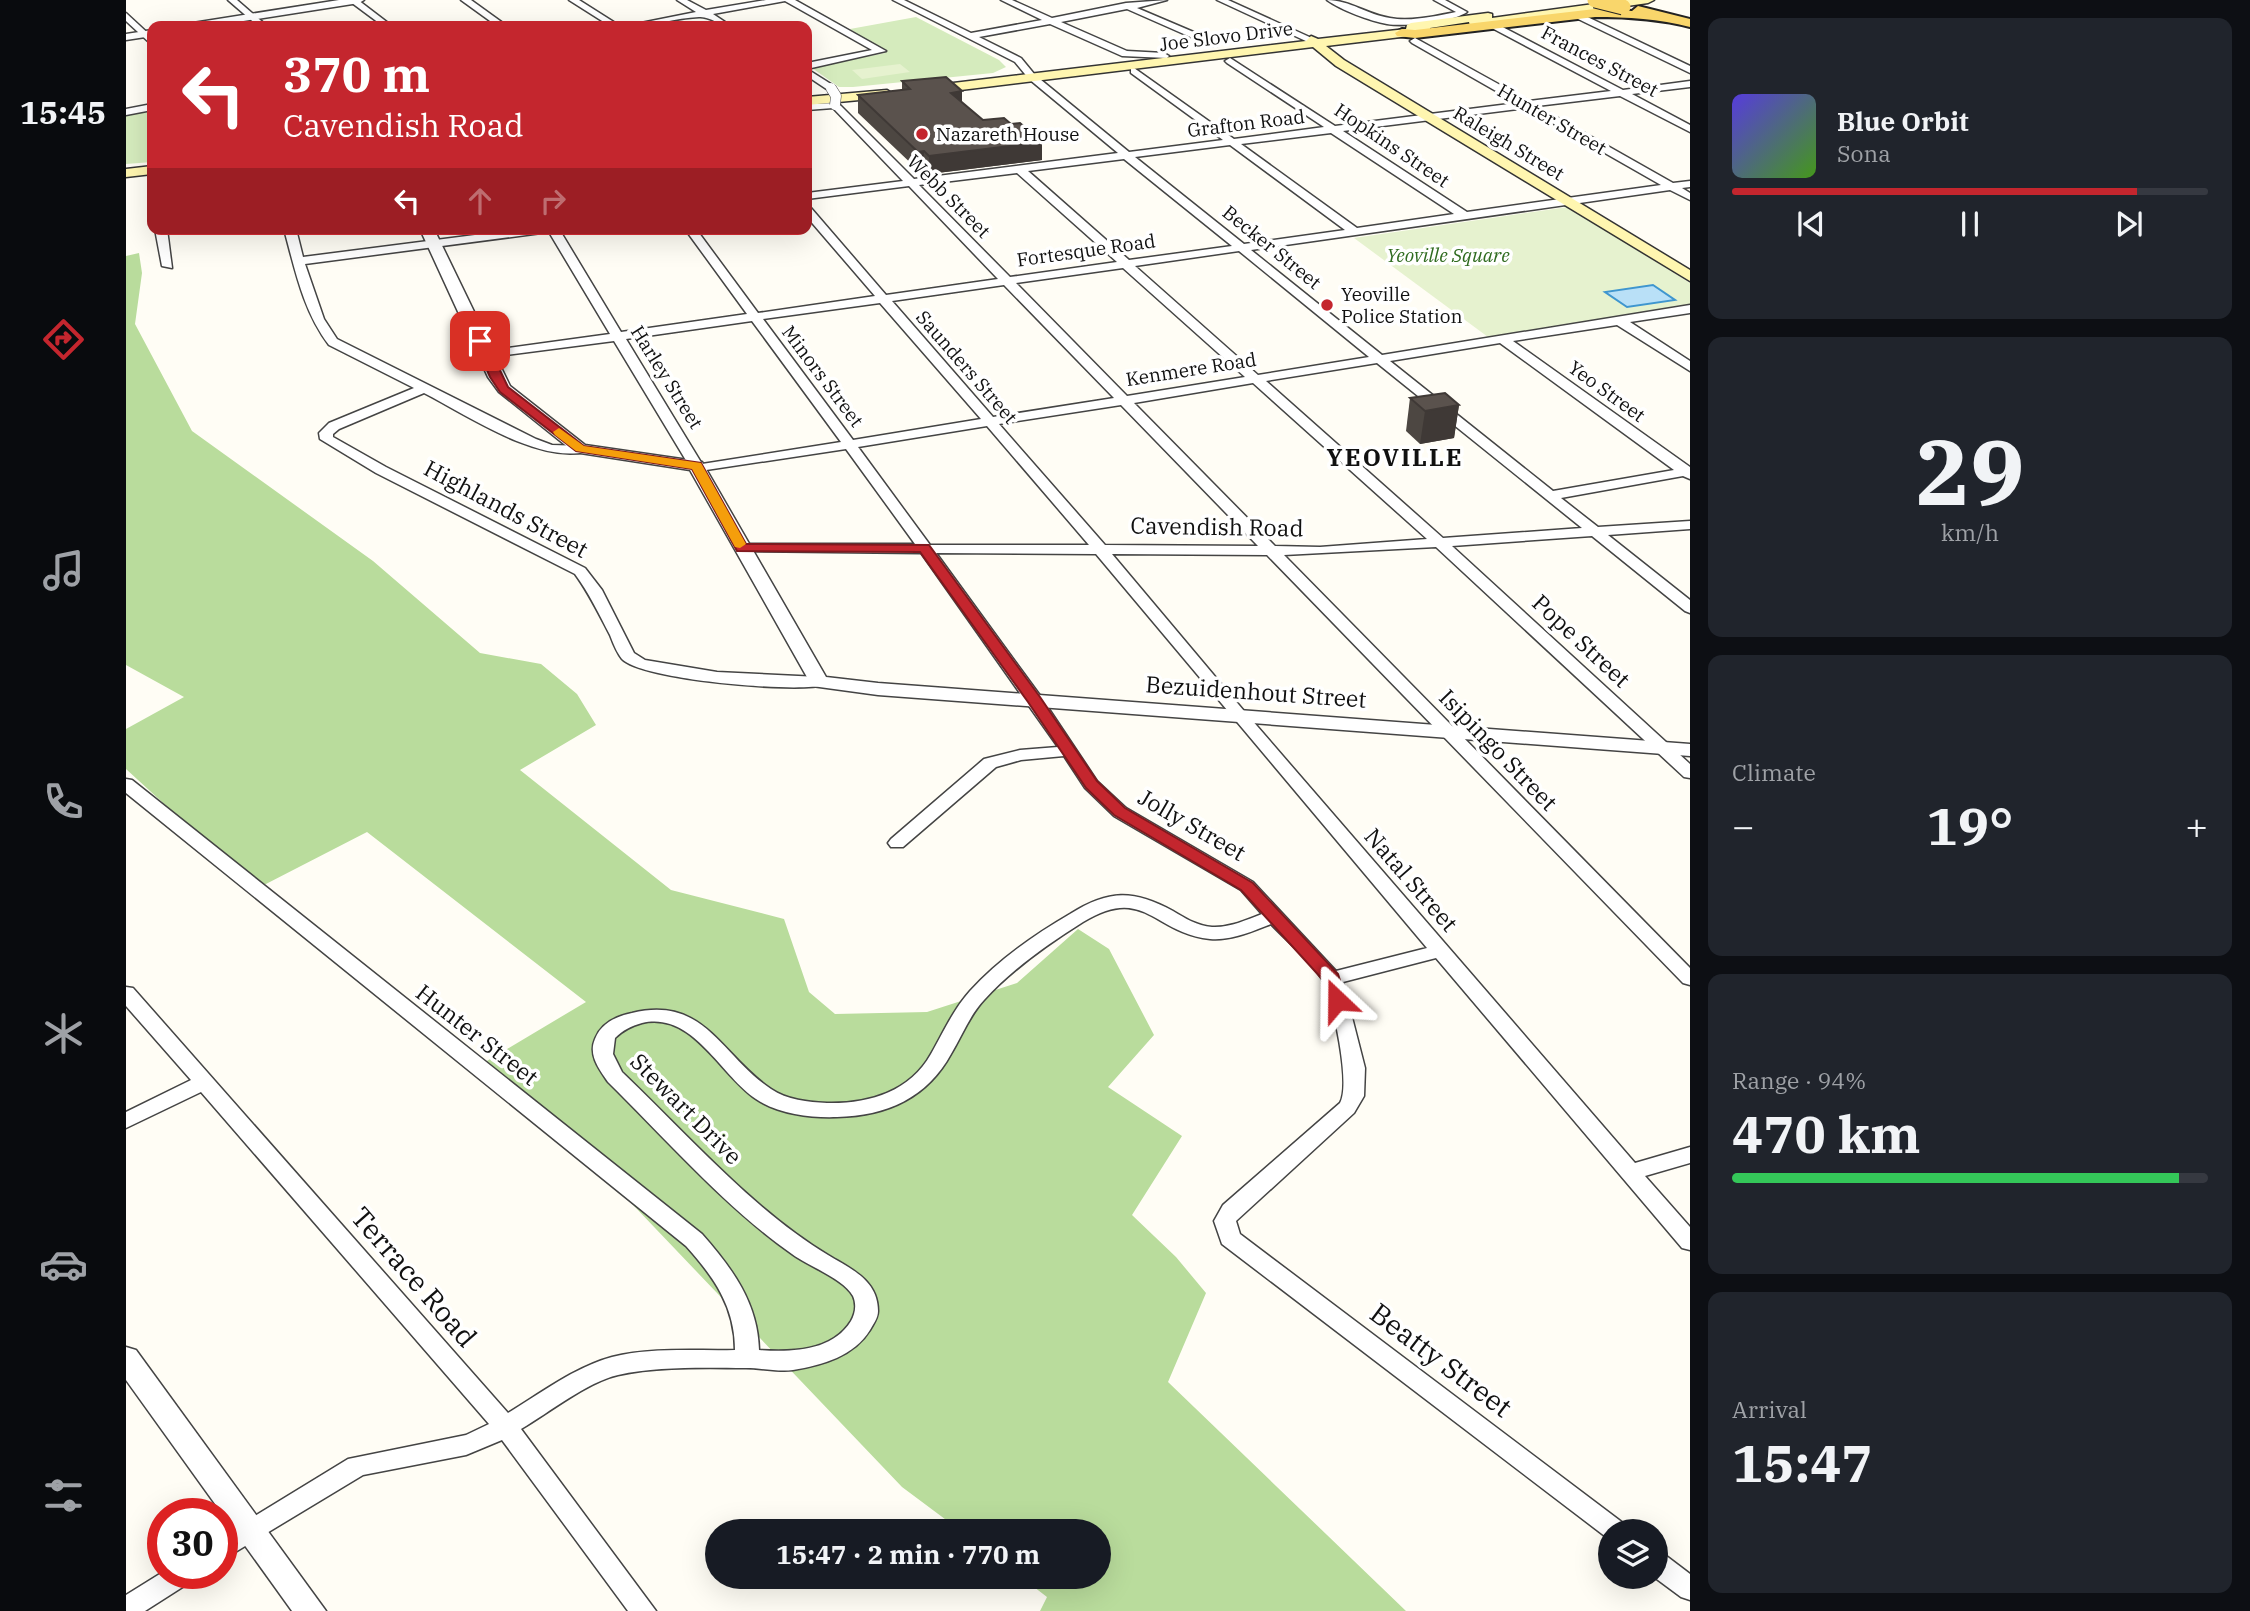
<!DOCTYPE html>
<meta charset="utf-8">
<style>
:root{--surface:#171b24;--page:#20242c;--text:#f1f3f6;--muted:#9ea1a6;--line:#363941;--accent:#c4262e}
body{margin:0;font-family:"IBM Plex Serif",serif;background:var(--page);color:var(--text);height:100vh;display:flex;flex-direction:column;font-size:26px;white-space:nowrap}
*{box-sizing:border-box;margin:0}
p{font-size:23px;color:var(--muted)}
.icon{flex:none;width:38px;height:38px;fill:none;stroke:currentColor;stroke-width:2;stroke-linecap:round;stroke-linejoin:round}
.map{position:relative;flex:1;overflow:hidden}
.details{display:flex;flex-direction:column;gap:18px;padding:18px;background:#0d0f14;width:560px}
.details>*{flex:none}
.guide{position:absolute;left:21px;top:21px;width:665px;height:214px;border-radius:14px;box-shadow:0 7px 28px #0002;background:#c4262e;color:#fff;overflow:hidden}
.buttons{position:absolute;left:1472px;top:1519px;display:grid;gap:14px}
.buttons a{display:grid;place-items:center;width:70px;height:70px;border-radius:50%;background:var(--surface);box-shadow:0 7px 28px #0002;font-size:35px}
.speed{position:absolute;left:21px;top:1498px;display:flex;gap:14px;font-size:35px;font-weight:700;text-align:center}
.speed>*{display:grid;place-content:center;width:91px;height:91px;border-radius:50%;background:var(--surface);box-shadow:0 7px 28px #0002;line-height:1}
.speed .limit{border:10px solid #d22;background:#fff;color:#111}
.pin{position:absolute;display:grid;place-items:center;width:60px;height:60px;color:#fff;margin:-30px;border-radius:14px;box-shadow:0 4px 10px #0006}
.me{position:absolute;width:77px;margin:-38px;rotate:337deg;stroke-linejoin:round;filter:drop-shadow(0 0 5px #0008)}
.turn{display:flex;align-items:center;gap:24px;height:147px;padding:0 21px;font-size:32px}
.turn .icon{width:91px;height:91px;stroke-width:2.5}
.turn b{display:block;font-size:49px;line-height:60px}
.lanes{display:flex;align-items:center;height:66px;padding:0 21px;background:#0003;justify-content:center;gap:35px;direction:ltr}
.lanes .off{opacity:.35}
.big{font-size:52px;font-weight:700;line-height:1.1}
.details .card{flex:1;display:flex;flex-direction:column;justify-content:center;gap:10px;min-width:0;padding:0 24px;border-radius:14px;background:var(--page)}
.details .dial{align-items:center;gap:0}
.dial b{font-size:91px;line-height:1}
.song{display:flex;align-items:center;gap:21px}
.cover{width:84px;height:84px;border-radius:10px;background:linear-gradient(135deg,hsl(250 70% 55%),hsl(100 70% 35%))}
.played{height:7px;border-radius:4px;background:linear-gradient(90deg,var(--accent) 85%,var(--line) 85%)}
.keys{display:flex;justify-content:space-around;direction:ltr}
.heat{display:flex;justify-content:space-between;align-items:center;font-size:38px;direction:ltr}
.charge{height:10px;border-radius:5px;background:linear-gradient(90deg,#34c759 94%,var(--line) 0)}
.trip{position:absolute;left:579px;top:1519px;width:406px;height:70px;border-radius:35px;background:var(--surface);box-shadow:0 7px 28px #0002;font-weight:700;line-height:70px;text-align:center}
main{display:flex;flex:1;min-height:0}
.menu{display:flex;flex-direction:column;width:126px;justify-content:space-around;align-items:center;background:#090b0e;color:var(--muted)}
.menu .icon{width:49px;height:49px}
.menu .current{color:var(--accent)}
.menu b{font-size:32px;color:var(--text)}
.map>svg:first-child{display:block}
</style>
<main>
<nav class="menu">
<b>15:45</b>
<svg class="icon current" aria-label="directions" viewBox="0 0 24 24"><path d="M12 3l9 9-9 9-9-9zM9 14v-3h6M13 9l2 2-2 2"/></svg>
<svg class="icon" aria-label="music" viewBox="0 0 24 24"><path d="M9 18V5l10-2v13"/><circle cx="6" cy="18" r="3"/><circle cx="16" cy="16" r="3"/></svg>
<svg class="icon" aria-label="phone" viewBox="0 0 24 24"><path d="M5 4h4l2 5-3 2q2 4 5 5l2-3 5 2v4C11 20 4 13 5 4z"/></svg>
<svg class="icon" aria-label="climate" viewBox="0 0 24 24"><path d="M12 3v18M4 7l16 10M4 17L20 7"/></svg>
<svg class="icon" aria-label="car" viewBox="0 0 24 24"><path d="M5 17H2v-5l4-1 3-4h7l3 4 3 1v5h-3M9 17h6M6 11h13"/><circle cx="7" cy="17" r="2"/><circle cx="17" cy="17" r="2"/></svg>
<svg class="icon" aria-label="filters" viewBox="0 0 24 24"><path d="M4 7h16M4 17h16"/><circle cx="9" cy="7" r="2"/><circle cx="15" cy="17" r="2"/></svg>
</nav>
<div class="map">
<svg width="1564" height="1611" viewBox="0 0 1564 1611">
<rect width="100%" height="100%" fill="#fffdf5"/>
<g fill="#d5ebbd">
<polygon points="790,17 873,60 880,67 867,73 727,87 713,87 686,68 759,53 724,29"/>
<polygon points="26,111 26,162 0,164 0,116"/>
</g>
<polygon fill="#b9dc9c" points="13,253 16,273 9,324 66,431 247,561 354,653 415,664 451,694 470,725 394,770 545,890 658,919 683,992 709,1014 801,1012 891,983 952,929 983,949 1028,1035 982,1087 1056,1136 1006,1215 1050,1257 1080,1293 1042,1382 1280,1611 914,1611 921,1597 895,1577 973,1577 973,1531 835,1531 776,1487 427,1121 349,1068 460,1002 241,832 138,885 71,834 0,769 0,729 58,697 0,665 0,256"/>
<g fill="#e6f2cf">
<polygon points="774,64 784,72 736,79 726,70"/>
<polygon points="1442,207 1564,283 1564,304 1362,337 1228,238"/>
</g>
<polygon fill="#b9e0f7" stroke="#3f96cf" stroke-width="2" points="1527,285 1549,300 1501,307 1479,292"/>
<g fill="none" stroke-linecap="round" stroke-linejoin="round">
<g stroke="#444" stroke-width="3">
<g id="minor">
<polygon points="102,0 111,0 141,26 132,26"/>
<polygon points="222,0 232,0 266,26 257,26"/>
<polygon points="335,0 345,0 381,26 371,26"/>
<polygon points="443,0 453,0 494,26 484,26"/>
<path d="M551,0h10l19,10 60,-10h29l91,51 -79,18v-6l65,-13 -87,-49 -72,13 18,12c-12,0 -21,-10 -32,-9 -25,1 -48,10 -73,9l70,-14z"/>
<path d="M767,0h11l67,33 71,-13 -41,-20h11l40,18 74,-15 41,-3 -30,8 80,34v4h-6l-84,-37 -66,13 66,29 37,2 5,3 -2,2 -45,-2 -72,-32 -71,13 42,21 14,17 94,77 94,-12 -92,-67v-4l3,-1 100,71 90,-12 -97,-64 -2,-2 5,-3 105,68 182,-23 -105,-60 -2,-2 5,-3 114,63 82,-10 -121,-64v-4l3,-1 130,68 67,-9v6l-58,7 58,31v7l-70,-36 -83,10 136,77 17,-2v6l-8,1 8,5v7l-20,-10 -419,60 131,105 308,-50v8l-60,9 60,39v10l-73,-46 -104,16 177,126v12l-7,-3 -122,22 37,29 92,-6v8l-82,6 82,65v13l-5,-2 -93,-75 -140,10 238,218v14l-6,-1 -248,-230 -152,8 406,413v17l-7,-2 -416,-428 -155,-1 132,157 391,452 55,-16v16l-45,13 45,51v23l-8,-2 -246,-290 -93,24 22,86 -1,28 -10,17 -118,108 4,13 383,289 4,8h-17v9l-388,-296 -8,-23 9,-16 117,-102c11,-19 -7,-102 -17,-122 -8,-16 -39,-43 -52,-57 -18,7 -40,17 -61,15 -57,-6 -65,-55 -127,-17 -35,22 -71,47 -99,78 -15,16 -22,36 -33,54 -24,44 -65,62 -114,63 -26,1 -59,-3 -81,-18 -36,-24 -63,-88 -114,-76 -11,3 -19,7 -27,15l-2,16 9,18c64,61 131,138 206,183 23,14 50,25 50,56 0,7 -4,12 -8,19 -16,26 -47,35 -77,40 -15,2 -32,-2 -47,-2 -41,0 -88,-2 -128,7 -31,7 -68,37 -97,54l135,182h-28l-126,-171 -36,15 -103,20 -141,85v-24l126,-77 118,-24 23,-11 -288,-332 -75,36v-16l65,-32 -65,-74v-19l7,1 375,425c33,-20 67,-46 104,-56 39,-10 83,-6 123,-7 0,-43 -21,-73 -49,-104l-560,-453v-14l6,1 570,454c30,34 56,69 57,116 31,2 73,2 92,-29 4,-7 6,-16 2,-25 -9,-17 -45,-30 -61,-42 -66,-46 -126,-115 -184,-172 -9,-13 -20,-27 -13,-43 6,-16 22,-23 37,-26 73,-18 89,43 139,76 16,11 37,13 56,14 41,1 83,-11 104,-49 12,-21 22,-44 39,-63 28,-31 64,-56 100,-77 38,-24 63,-25 103,-3 12,7 24,15 39,16 17,1 34,-7 50,-13l-21,-24 -127,-74 -29,-28 -21,-32 -43,4 -25,7 -93,80h-12l-3,-4 3,-4 93,-80 36,-9 38,-3 -137,-194 -184,-2 -2,-3 2,-3 5,-1h173l-69,-95 -153,23 -79,-131 -132,17 -2,-3 6,-4 124,-17 -61,-102 -244,32 19,55 13,20 199,100 16,6 33,1v6c-48,11 -118,-37 -161,-59l-85,36 -6,5v3l53,30 199,101 17,22 32,63 11,7 72,12 102,5 8,5 -2,3c-29,8 -183,-5 -203,-26 -5,-6 -9,-16 -12,-24 -11,-21 -21,-42 -35,-61l-199,-101 -56,-34 -1,-6 10,-10 85,-35 -85,-43c-26,-34 -34,-76 -45,-116h12l7,28 218,-28h38l62,103 126,-18 -62,-85h11l62,84 117,-17 -68,-79v-10l4,1 75,87 112,-16 -89,-93 -102,13v-6l96,-12 -70,-73 -26,2v-6l31,-1 76,76 204,-26 -89,-74 -14,-17zM1400,108l135,77 -194,27 -124,-81zM1205,133l123,81 -97,14 -116,-84zM1104,145l115,85 -101,14 -109,-87zM998,159l108,87 -103,14 -101,-89zM891,173l100,89 -107,15 -91,-92zM1113,251l130,106 -111,18 -123,-109zM997,268l122,109 -118,19 -111,-113zM878,285l110,113 -121,19 -101,-116zM754,303l101,116 -128,21 -90,-121zM626,321l89,121 -139,22 -76,-125zM1374,343l174,127 -121,21 -163,-130zM1251,363l205,165 -139,10 -177,-157zM1127,383l174,156 -107,8 -45,-1 -141,-143zM995,405l137,141 -153,-1 -106,-121zM861,426l102,119h-159l-72,-98zM810,553l160,1 331,394 -91,23 -83,-89 -127,-74 -29,-27 -56,-84z"/>
<polygon points="1091,0 1102,0 1190,40 1182,42"/>
<path d="M1201,0c23,0 41,15 63,18 20,4 46,-2 66,-6l-22,-12h11l22,12c-14,10 -62,15 -80,12 -17,-3 -46,-14 -60,-24z"/>
<polygon points="1451,12 1564,66 1564,73 1448,17 1447,15"/>
<polygon points="0,13 26,37 26,45 0,21"/>
<polygon points="681,69 708,86 708,90 702,90 681,76"/>
<polygon points="26,104 26,110 0,115 0,109"/>
<polygon points="29,229 41,229 46,268 36,266"/>
<polygon points="1530,1552 1539,1555 1564,1574 1564,1600 1555,1597 1528,1577"/>
<polygon points="37,1572 70,1573 66,1581 19,1611 0,1611 0,1595"/>
</g>
</g>
<g stroke="#444" stroke-width="3">
<g id="tertiary">
<polygon points="213,0 238,0 233,3 86,26 62,26 67,23"/>
<polygon points="26,30 26,36 0,40 0,34"/>
<polygon points="294,229 308,229 384,386 459,445 576,462 700,677 752,683 1564,744 1564,756 752,695 686,686 564,470 448,452 373,392 362,377"/>
<polygon points="0,1347 10,1350 200,1611 166,1611 0,1380"/>
</g>
</g>
<g stroke="#333" stroke-width="3">
<g id="secondary">
<polygon points="1497,0 1528,0 1522,3 1348,28 1344,26 1343,22 1304,28 1304,32 1300,34 1200,46 1218,60 1564,270 1564,281 1210,66 1187,47 802,94 796,90 802,86 1180,41 1185,36 1192,39 1280,29 1281,25 1285,23 1362,13 1366,14 1366,18"/>
<polygon points="761,90 767,94 765,97 681,105 681,97"/>
<polygon points="26,166 26,174 0,177 0,169"/>
</g>
</g>
<g stroke="#222" stroke-width="4">
<path id="primary" d="M1512,6l52,13v8c-31,-8 -62,-10 -95,-10l-180,21 -18,-2 -2,-3 7,-4 13,1 180,-21 37,2z"/>
</g>
<use href="#minor" fill="#fff" fill-rule="evenodd"/>
<use href="#tertiary" fill="#fff" fill-rule="evenodd"/>
<use href="#secondary" fill="#fff6b0" fill-rule="evenodd"/>
<use href="#primary" fill="#f9d66b" fill-rule="evenodd"/>
<g stroke="#444" stroke-width="11" stroke-linecap="butt">
<polyline id="minor-bridge" points="705,88 710,96 709,105"/>
</g>
<g stroke="#222" stroke-width="17" stroke-linecap="butt">
<polyline id="primary-bridge" points="1469,0 1497,7"/>
</g>
<use href="#minor-bridge" stroke="#fff" stroke-width="10"/>
<use href="#primary-bridge" stroke="#f9d66b" stroke-width="15"/>
</g>
<g fill="#4d4742">
<polygon points="776,81 836,91 836,102 857,120 916,160 803,174 798,169 792,170 732,113 732,95 776,90"/>
<polygon points="1284,398 1333,405 1328,438 1294,444 1280,431"/>
</g>
<g fill="#3f3936">
<polygon points="836,91 836,109 825,93"/>
<polygon points="916,142 916,160 803,174 803,156"/>
<polygon points="798,151 798,169 792,170 792,152"/>
<polygon points="1333,405 1328,438 1294,444 1299,411"/>
</g>
<g fill="#5a524d" stroke="#3f3936" stroke-width="2">
<polygon points="820,77 836,91 825,93 857,120 878,118 885,124 894,123 916,142 803,156 798,151 792,152 732,95 784,89 776,81"/>
<polygon points="1319,393 1333,405 1299,411 1284,398"/>
</g>
<polygon fill="#c4262e" stroke="#7f191e" stroke-width="2" points="350,338 360,341 382,387 458,446 575,463 620,544 803,545 914,697 971,781 999,808 1127,883 1212,974 1220,1000 1218,1005 1205,1005 1197,980 1115,890 988,815 960,788 902,702 794,552 611,551 566,469 450,451 374,392 364,377 348,341"/>
<polygon fill="#f59e0b" points="433,428 458,446 575,463 620,544 614,548 609,547 566,469 450,451 429,435 427,432"/>
<g fill="#c4262e" stroke="#fff" stroke-width="2.5">
<circle cx="796" cy="134" r="7"/>
<circle cx="1201" cy="305" r="7"/>
</g>
<g text-anchor="middle" stroke-width="7" stroke-linejoin="round" paint-order="stroke">
<g font-size="19" fill="#111" stroke="#fff">
<text transform="translate(1100 36) rotate(-7)" y="7">Joe Slovo Drive</text>
<text transform="translate(1474 61) rotate(28)" y="7">Frances Street</text>
<text transform="translate(1426 119) rotate(30)" y="7">Hunter Street</text>
<text transform="translate(1120 123) rotate(-7)" y="7">Grafton Road</text>
<text transform="translate(1383 143) rotate(31)" y="7">Raleigh Street</text>
<text transform="translate(1266 145) rotate(34)" y="7">Hopkins Street</text>
<text transform="translate(823 196) rotate(45)" y="7">Webb Street</text>
<text transform="translate(1146 247) rotate(39)" y="7">Becker Street</text>
<text transform="translate(960 250) rotate(-8)" y="7">Fortesque Road</text>
<text transform="translate(841 367) rotate(49)" y="7">Saunders Street</text>
<text transform="translate(1065 369) rotate(-9)" y="7">Kenmere Road</text>
<text transform="translate(697 376) rotate(53)" y="7">Minors Street</text>
<text transform="translate(541 377) rotate(58)" y="7">Harley Street</text>
<text transform="translate(1481 391) rotate(36)" y="7">Yeo Street</text>
</g>
<g font-size="19" fill="#111" stroke="#fff" text-anchor="start">
<text x="810" y="141">Nazareth House</text>
<text x="1215" y="301">Yeoville<tspan x="1215" dy="22">Police Station</tspan></text>
</g>
<g font-size="19" font-style="italic" fill="#2f6b1f" stroke="#fff">
<text x="1322" y="262">Yeoville Square</text>
</g>
<g font-size="23" fill="#111" stroke="#fff">
<text transform="translate(380 509) rotate(28)" y="8">Highlands Street</text>
<text transform="translate(1091 527) rotate(1)" y="8">Cavendish Road</text>
<text transform="translate(1455 641) rotate(43)" y="8">Pope Street</text>
<text transform="translate(1130 692) rotate(4)" y="8">Bezuidenhout Street</text>
<text transform="translate(1372 750) rotate(46)" y="8">Isipingo Street</text>
<text transform="translate(1066 825) rotate(30)" y="8">Jolly Street</text>
<text transform="translate(1285 880) rotate(49)" y="8">Natal Street</text>
<text transform="translate(351 1035) rotate(38)" y="8">Hunter Street</text>
<text transform="translate(560 1109) rotate(45)" y="8">Stewart Drive</text>
</g>
<g font-size="24" font-weight="bold" letter-spacing="2" fill="#111" stroke="#fff">
<text x="1269" y="466">YEOVILLE</text>
</g>
<g font-size="28" fill="#111" stroke="#fff">
<text transform="translate(288 1277) rotate(49)" y="10">Terrace Road</text>
<text transform="translate(1315 1360) rotate(37)" y="10">Beatty Street</text>
</g>
</g>
</svg>
<div class="buttons">
<a><svg class="icon" aria-label="layers" viewBox="0 0 24 24"><path d="M12 4l9 5-9 5-9-5zM3 14l9 5 9-5"/></svg></a>
</div>
<div class="speed"><div class="limit">30</div></div>
<div class="pin" style="left:354px;top:341px;background:#d93025"><svg class="icon" aria-label="arrive" viewBox="0 0 24 24"><path d="M6 21V4h12l-3 4 3 4H6"/></svg></div>
<svg class="me" style="left:1211px;top:1000px" viewBox="-20 -20 40 40"><path d="M0-17L14 15 0 8-14 15z" fill="#c4262e" stroke="#fff" stroke-width="4"/></svg>
<div class="trip">15:47 · 2 min · 770 m</div>
<div class="guide">
<div class="turn"><svg class="icon" aria-label="left" viewBox="0 0 24 24"><path d="M17 20v-9H6M10 6l-5 5 5 5"/></svg><div><b>370 m</b>Cavendish Road</div></div>
<div class="lanes"><svg class="icon" aria-label="left" viewBox="0 0 24 24"><path d="M17 20v-9H6M10 6l-5 5 5 5"/></svg><svg class="icon off" aria-label="ahead" viewBox="0 0 24 24"><path d="M12 20V5M6 11l6-6 6 6"/></svg><svg class="icon off" aria-label="right" viewBox="0 0 24 24"><path d="M7 20v-9h11M14 6l5 5-5 5"/></svg></div>
</div>
</div>
<section class="details">
<div class="card">
<div class="song"><i class="cover"></i><div><b>Blue Orbit</b><p>Sona</p></div></div>
<div class="played"></div>
<div class="keys"><svg class="icon" aria-label="previous" viewBox="0 0 24 24"><path d="M18 5L8 12l10 7zM5 5v14"/></svg><svg class="icon" aria-label="pause" viewBox="0 0 24 24"><path d="M8 5v14M16 5v14"/></svg><svg class="icon" aria-label="next" viewBox="0 0 24 24"><path d="M6 5l10 7-10 7zM19 5v14"/></svg></div>
</div>
<div class="card dial"><b>29</b><p>km/h</p></div>
<div class="card"><p>Climate</p>
<div class="heat"><a>−</a><b class="big">19°</b><a>+</a></div>
</div>
<div class="card"><p>Range · 94%</p><b class="big">470 km</b><div class="charge"></div></div>
<div class="card"><p>Arrival</p><b class="big">15:47</b></div>
</section>
</main>
